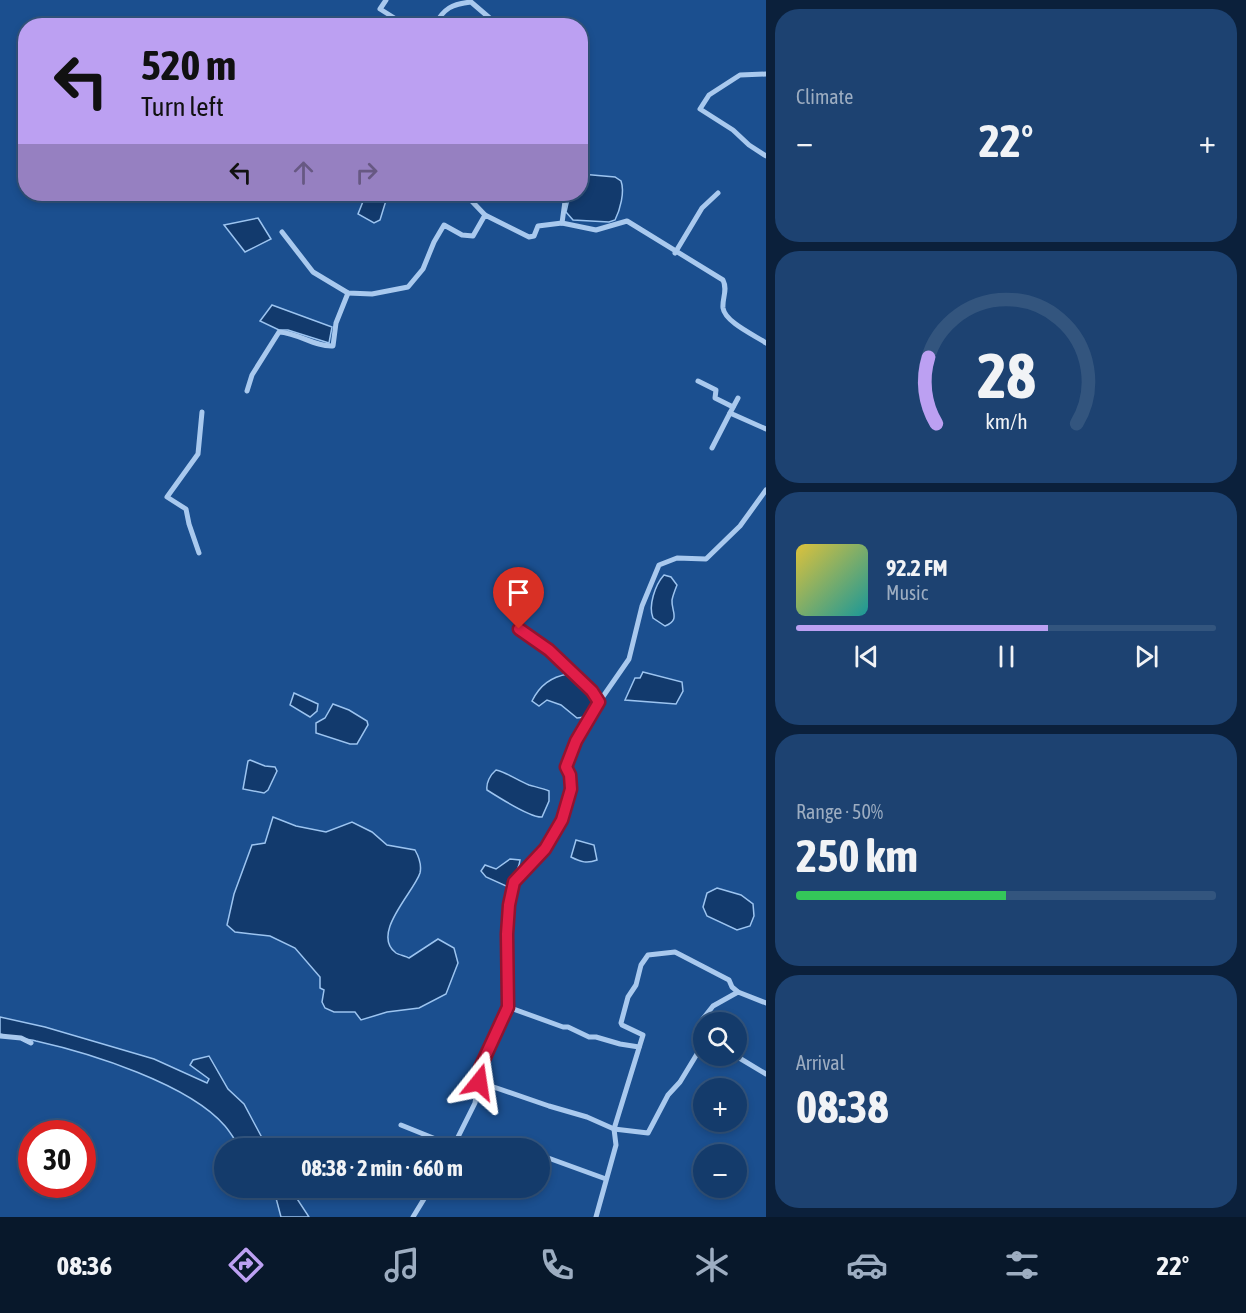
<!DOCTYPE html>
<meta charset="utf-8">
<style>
:root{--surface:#143b6b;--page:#1d4271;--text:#f1f3f6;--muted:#9dadc1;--line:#33557e;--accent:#bca0f2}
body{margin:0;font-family:"Asap Condensed",sans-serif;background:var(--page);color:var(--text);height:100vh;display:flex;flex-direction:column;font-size:22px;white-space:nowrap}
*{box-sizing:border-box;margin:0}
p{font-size:20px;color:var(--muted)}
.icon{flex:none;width:33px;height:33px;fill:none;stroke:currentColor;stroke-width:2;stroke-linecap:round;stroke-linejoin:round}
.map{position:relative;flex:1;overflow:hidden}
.drawer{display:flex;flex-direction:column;gap:9px;padding:9px;background:#0b203b;width:480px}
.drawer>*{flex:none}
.banner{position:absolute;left:18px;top:18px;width:570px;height:183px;border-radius:24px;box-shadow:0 3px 9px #0003,0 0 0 2px var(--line);background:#bca0f2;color:#111;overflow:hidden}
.buttons{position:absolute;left:693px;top:1012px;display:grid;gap:12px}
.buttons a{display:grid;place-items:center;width:54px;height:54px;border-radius:50%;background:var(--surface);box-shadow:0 3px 9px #0003,0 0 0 2px var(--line);font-size:30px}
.speed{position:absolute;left:18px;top:1120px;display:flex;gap:12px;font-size:30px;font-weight:700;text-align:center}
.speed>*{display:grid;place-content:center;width:78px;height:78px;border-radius:50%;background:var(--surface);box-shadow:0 3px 9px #0003,0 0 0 2px var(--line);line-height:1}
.speed .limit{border:9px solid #d22;background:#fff;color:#111}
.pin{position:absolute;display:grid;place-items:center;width:51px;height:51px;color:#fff;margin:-62px -26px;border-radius:50% 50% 50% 0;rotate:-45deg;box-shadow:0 0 6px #0007}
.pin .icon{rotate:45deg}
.me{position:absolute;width:66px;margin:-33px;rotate:15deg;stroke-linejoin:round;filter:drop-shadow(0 0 4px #0008)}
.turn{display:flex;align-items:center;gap:21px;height:126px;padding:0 24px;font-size:27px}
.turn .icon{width:78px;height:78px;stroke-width:2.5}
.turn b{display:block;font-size:42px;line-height:51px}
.lanes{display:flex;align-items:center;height:57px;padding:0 24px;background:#0003;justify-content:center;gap:30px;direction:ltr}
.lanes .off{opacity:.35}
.big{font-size:45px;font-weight:700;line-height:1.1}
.drawer .widget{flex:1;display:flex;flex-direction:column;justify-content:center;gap:9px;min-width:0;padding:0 21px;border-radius:24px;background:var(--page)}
.drawer .dial{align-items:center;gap:0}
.dial svg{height:156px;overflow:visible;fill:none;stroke:var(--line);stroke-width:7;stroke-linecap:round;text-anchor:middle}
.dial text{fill:var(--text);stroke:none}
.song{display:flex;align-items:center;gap:18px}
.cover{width:72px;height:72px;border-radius:9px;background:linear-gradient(135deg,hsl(50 70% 55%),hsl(180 70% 35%))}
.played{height:6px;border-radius:3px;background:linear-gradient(90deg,var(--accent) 60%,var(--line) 60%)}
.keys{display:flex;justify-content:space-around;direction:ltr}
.heat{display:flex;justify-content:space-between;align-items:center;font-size:33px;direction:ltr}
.charge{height:9px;border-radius:4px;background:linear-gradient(90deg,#34c759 50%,var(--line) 0)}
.trip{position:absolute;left:214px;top:1138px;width:336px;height:60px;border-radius:30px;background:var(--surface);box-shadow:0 3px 9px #0003,0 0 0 2px var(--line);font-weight:700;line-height:60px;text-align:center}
.tab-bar{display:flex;height:96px;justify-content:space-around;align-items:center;background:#08182b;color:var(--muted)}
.tab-bar .icon{width:42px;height:42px}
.tab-bar .current{color:var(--accent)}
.tab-bar b{font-size:27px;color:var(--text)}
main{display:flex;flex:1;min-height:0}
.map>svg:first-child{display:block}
</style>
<main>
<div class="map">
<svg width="766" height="1217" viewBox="0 0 766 1217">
<rect width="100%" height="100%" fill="#1b4f8f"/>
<g fill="#123a6d" stroke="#9cc4f0" stroke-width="1.5">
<path d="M581,174l34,3 6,4c4,11 -1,29 -6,39l-6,2 -36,-2 -7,-8 4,-18h10z"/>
<polygon points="366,194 388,194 380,220 374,223 358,214"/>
<polygon points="258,218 271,239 245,252 224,225"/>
<polygon points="272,305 332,327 329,343 288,330 279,330 260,321"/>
<path d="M664,575l7,2 6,8c-2,5 -4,10 -5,15 -1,11 9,20 -7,26l-12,-8c-5,-12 2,-33 11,-43z"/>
<polygon points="643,672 682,682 683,691 676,704 625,700 635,678 640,678"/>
<path d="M568,674l28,27 -11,16 -8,1 -16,-13 -14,-5 -8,6 -7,-5c8,-16 19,-24 36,-27z"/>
<polygon points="294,693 318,704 317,711 310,717 290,705"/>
<polygon points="333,704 349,710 367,721 368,725 357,744 350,744 316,733 316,723 325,718"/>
<polygon points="250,760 265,766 275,767 277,771 268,790 264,793 243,789 248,761"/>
<path d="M496,770c12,3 21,10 33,15 7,2 13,3 20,6v10l-7,16c-11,1 -44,-20 -55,-27 -1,-7 3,-15 9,-20z"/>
<path d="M273,817l23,9 30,6 26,-10 20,10 15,13 28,5c4,7 7,14 5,23 -6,19 -50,61 -24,80 3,2 10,3 13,5l29,-19 16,9 4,15 -12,31 -27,14 -32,4 -26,8 -6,-8h-21l-9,-4 -3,-6 2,-12 -4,-2v-11l-25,-29 -25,-12 -35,-4 -8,-7 7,-31 18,-49 13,-2z"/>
<path d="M576,840l18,5 3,15c-10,4 -16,2 -26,-3z"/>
<path d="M510,859l10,1c-1,9 -6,16 -10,24l-4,2 -20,-9 -5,-6 4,-6 11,4z"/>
<polygon points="717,888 741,895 753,904 754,916 750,926 737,930 707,916 703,907 707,893"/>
<path d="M0,1017l45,10 109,32 53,24 2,-4 -19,-14 3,-5 16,-4 19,33 16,15 24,45h-27c-5,-7 -10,-16 -16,-23 -36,-42 -135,-73 -189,-85 -12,-3 -24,-3 -36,-7z"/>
<polygon points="269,1188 290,1188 309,1217 281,1217 276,1198"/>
</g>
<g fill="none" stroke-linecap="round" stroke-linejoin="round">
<g stroke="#a9c9ee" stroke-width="5">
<polyline points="386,0 380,9 407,26"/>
<path d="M434,26c10,-18 18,-22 37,-24l28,24"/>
<polyline points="766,74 740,75 709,95 700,109 733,130 749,145 766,156"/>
<polyline points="465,194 485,215"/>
<polyline points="562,223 566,194"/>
<path d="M282,232l31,40 35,21 24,1 36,-7 15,-18 11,-27 10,-17 18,10 11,1 12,-21 44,22 5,-1 4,-10 24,-3 34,7 31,-9 96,59c5,10 -1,18 0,28 2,14 31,27 43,35"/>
<polyline points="675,253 702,208 718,193"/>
<polyline points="698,381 716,390 715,398 733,407"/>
<path d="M247,391l5,-16 27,-43c19,1 36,15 54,14l3,-23 12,-30"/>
<polyline points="738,398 730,413 766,429"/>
<polyline points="712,448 730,413"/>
<polyline points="199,553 189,524 186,509 167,497 198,454 202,412"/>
<polyline points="519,629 549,650 593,691 599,702"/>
<polyline points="508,1007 563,1027 568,1027 589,1037 596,1037 620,1044 639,1047"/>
<polyline points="0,1036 21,1038 31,1043"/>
<polyline points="736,1056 766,1074"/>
<polyline points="479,1082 549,1106 587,1117 614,1129 648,1133 668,1095 680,1082 697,1054 703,1041 702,1020 713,1006 738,992 766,1003"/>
<polyline points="401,1125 453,1146"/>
<polyline points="452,1149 475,1103 480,1068 508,1007 507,934 509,905 514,882 545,849 562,820 571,789 570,775 566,767 576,741 586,721 629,659 642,606 659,565 677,558 706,559 740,526 766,490"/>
<polyline points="540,1155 606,1179"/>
<polyline points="413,1217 427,1194 435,1188"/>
<polyline points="596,1217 616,1145 614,1129 643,1035 622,1025 621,1023 628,997 636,985 641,965 648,955 675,952 729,980 732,987 738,992"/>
</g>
</g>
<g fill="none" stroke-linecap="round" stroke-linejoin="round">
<g stroke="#92132f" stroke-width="15">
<polyline id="route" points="479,1082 480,1068 508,1007 507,934 509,905 514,882 545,849 562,820 571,789 570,775 566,767 576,741 599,702 592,691 549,650 519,629"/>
</g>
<use href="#route" stroke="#e11d48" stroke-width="10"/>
</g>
</svg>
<div class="buttons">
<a><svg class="icon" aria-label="search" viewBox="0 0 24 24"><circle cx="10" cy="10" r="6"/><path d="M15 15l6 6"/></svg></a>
<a>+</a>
<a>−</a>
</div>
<div class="speed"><div class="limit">30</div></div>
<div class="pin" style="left:519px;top:629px;background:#d93025"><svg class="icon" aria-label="arrive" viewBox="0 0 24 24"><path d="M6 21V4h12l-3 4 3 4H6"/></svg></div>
<svg class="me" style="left:479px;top:1082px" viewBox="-20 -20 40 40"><path d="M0-17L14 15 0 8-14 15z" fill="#e11d48" stroke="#fff" stroke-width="4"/></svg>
<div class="trip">08:38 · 2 min · 660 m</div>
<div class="banner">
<div class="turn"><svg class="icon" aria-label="left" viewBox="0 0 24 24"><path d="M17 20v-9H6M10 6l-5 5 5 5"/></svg><div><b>520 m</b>Turn left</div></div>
<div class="lanes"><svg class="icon" aria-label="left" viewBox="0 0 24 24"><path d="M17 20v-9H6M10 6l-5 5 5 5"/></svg><svg class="icon off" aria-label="ahead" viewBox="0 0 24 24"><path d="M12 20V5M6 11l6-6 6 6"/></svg><svg class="icon off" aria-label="right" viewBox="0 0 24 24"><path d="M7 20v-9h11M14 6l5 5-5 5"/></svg></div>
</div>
</div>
<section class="drawer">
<div class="widget"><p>Climate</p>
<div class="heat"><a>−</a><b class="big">22°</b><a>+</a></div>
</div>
<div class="widget dial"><svg viewBox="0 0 100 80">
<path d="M14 69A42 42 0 1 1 86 69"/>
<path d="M14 69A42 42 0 0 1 10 35" stroke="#bca0f2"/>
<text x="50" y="56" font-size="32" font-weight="700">28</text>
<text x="50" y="72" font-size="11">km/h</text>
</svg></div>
<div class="widget">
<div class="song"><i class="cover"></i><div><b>92.2 FM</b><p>Music</p></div></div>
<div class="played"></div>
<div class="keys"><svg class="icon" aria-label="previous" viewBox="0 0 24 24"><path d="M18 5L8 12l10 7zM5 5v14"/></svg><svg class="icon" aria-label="pause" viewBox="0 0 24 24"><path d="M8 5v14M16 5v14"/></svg><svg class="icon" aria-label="next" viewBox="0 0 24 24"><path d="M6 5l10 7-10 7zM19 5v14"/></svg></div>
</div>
<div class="widget"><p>Range · 50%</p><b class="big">250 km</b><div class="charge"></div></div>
<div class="widget"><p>Arrival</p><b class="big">08:38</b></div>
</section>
</main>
<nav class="tab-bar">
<b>08:36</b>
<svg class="icon current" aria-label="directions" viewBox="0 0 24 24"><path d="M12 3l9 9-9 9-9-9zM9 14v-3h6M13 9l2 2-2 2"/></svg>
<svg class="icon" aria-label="music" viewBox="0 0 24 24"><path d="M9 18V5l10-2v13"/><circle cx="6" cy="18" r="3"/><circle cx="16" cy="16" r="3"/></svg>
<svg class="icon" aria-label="phone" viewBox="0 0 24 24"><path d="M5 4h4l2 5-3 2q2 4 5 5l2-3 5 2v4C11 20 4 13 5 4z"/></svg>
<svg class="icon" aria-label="climate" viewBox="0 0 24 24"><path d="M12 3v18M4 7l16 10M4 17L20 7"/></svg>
<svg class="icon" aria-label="car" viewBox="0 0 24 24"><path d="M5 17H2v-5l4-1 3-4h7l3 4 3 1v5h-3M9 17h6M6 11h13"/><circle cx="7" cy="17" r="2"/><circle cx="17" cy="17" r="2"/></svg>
<svg class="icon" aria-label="filters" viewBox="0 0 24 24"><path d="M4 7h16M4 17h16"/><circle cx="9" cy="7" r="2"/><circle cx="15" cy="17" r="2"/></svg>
<b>22°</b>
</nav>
